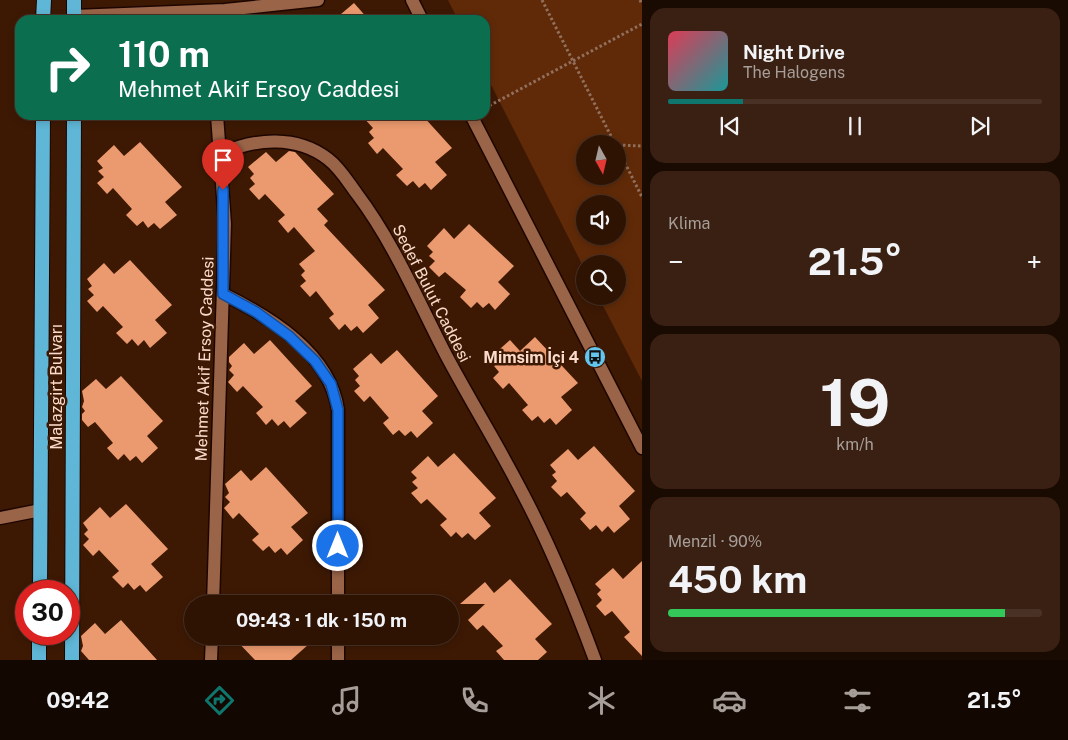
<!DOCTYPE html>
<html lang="tr">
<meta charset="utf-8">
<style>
:root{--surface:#2e1303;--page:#3a2012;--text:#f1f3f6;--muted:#a79e9a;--line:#493225;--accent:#0f766e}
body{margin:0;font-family:"Public Sans",sans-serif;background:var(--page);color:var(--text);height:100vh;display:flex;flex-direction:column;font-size:19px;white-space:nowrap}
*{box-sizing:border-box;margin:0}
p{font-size:16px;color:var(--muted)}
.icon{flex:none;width:28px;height:28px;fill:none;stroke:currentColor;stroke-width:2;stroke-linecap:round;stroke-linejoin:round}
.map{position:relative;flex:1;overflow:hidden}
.sheet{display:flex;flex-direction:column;gap:8px;padding:8px;background:#190a02;width:426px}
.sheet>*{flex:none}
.banner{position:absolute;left:15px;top:15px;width:475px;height:105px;border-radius:15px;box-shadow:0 2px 8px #0003,0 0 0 1px var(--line);background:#0b6e4f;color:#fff;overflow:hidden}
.needle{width:32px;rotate:172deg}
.fabs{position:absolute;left:576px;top:135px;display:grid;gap:10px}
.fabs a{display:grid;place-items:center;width:50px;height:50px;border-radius:50%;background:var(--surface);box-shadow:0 2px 8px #0003,0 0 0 1px var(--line);font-size:25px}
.speed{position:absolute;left:15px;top:580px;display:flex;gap:10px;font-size:25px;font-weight:700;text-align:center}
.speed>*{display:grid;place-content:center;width:65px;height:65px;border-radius:50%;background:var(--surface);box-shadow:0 2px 8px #0003,0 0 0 1px var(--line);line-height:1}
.speed .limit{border:8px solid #d22;background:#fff;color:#111}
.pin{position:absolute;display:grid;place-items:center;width:42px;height:42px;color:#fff;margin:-51px -21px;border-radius:50% 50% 50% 0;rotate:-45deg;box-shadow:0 0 5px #0007}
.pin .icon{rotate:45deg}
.me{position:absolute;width:55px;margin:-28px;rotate:0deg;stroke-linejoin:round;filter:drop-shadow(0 0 4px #0008)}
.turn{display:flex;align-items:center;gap:18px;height:105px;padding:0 20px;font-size:22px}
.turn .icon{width:65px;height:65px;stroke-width:2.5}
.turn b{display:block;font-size:35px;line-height:42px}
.big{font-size:38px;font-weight:700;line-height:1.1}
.sheet .widget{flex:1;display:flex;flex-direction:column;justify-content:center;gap:8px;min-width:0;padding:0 18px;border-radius:15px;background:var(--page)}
.sheet .dial{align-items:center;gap:0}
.dial b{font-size:65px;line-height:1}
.song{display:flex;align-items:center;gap:15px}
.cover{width:60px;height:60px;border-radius:8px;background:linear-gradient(135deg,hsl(350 70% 55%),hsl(180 70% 35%))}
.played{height:5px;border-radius:2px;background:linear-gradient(90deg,var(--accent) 20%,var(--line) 20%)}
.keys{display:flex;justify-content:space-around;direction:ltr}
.heat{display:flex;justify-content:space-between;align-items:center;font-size:28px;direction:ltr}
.charge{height:8px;border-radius:4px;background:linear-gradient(90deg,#34c759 90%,var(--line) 0)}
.trip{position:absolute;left:184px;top:595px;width:275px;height:50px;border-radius:25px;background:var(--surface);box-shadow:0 2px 8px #0003,0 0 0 1px var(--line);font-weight:700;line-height:50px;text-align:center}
.tabs{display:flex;height:80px;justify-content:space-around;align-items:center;background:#120801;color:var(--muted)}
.tabs .icon{width:35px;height:35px}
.tabs .on{color:var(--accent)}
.tabs b{font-size:22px;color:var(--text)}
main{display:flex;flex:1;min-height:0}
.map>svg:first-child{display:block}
</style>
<main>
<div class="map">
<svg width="642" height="660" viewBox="0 0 642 660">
<rect width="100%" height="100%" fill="#3d1904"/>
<path fill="#602a08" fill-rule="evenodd" d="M448,0h194v381l-44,-85h20v-32h-33v6l-100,-197v-53h-27zM585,144h33v32h-33zM585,204h33v32h-33z"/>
<g fill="#eb996e">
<polygon points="354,3 369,20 334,20"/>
<polygon points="361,115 422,115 452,148 435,162 447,175 431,190 425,183 419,188 413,181 407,186 396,175 403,169 383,148 377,154 368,143 374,138 369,132 373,128"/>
<polygon points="140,142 182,187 165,202 177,215 160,229 154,223 148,228 143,221 137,226 126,215 132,209 113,188 107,194 97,183 104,177 98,171 103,168 97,161 114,145 124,156"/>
<polygon points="289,151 295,152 334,194 317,209 328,221 324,225 385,290 368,305 379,318 363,333 357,326 351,331 345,324 339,330 329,318 334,314 316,291 310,297 300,286 306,281 301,275 305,271 299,264 315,251 294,227 288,233 278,221 285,215 265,194 259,200 249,189 255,184 250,178 254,174 248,167 266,152 276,162"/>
<polygon points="469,224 514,266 498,282 510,294 495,310 489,303 483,308 477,302 471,308 460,297 466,290 445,272 439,277 429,267 435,261 429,256 433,252 427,246 444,228 454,239"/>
<polygon points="130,260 172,305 155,320 167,333 150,348 144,340 138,346 132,339 127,344 116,333 123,327 103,306 97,312 87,301 94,295 88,289 92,286 87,279 104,263 114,274"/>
<polygon points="535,337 578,383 561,397 572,410 556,425 550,418 544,423 538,416 532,421 522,410 528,405 509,383 503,389 493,378 499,372 494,366 498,363 492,356 510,340 520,351"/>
<polygon points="270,340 312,386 295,401 307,413 290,428 284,421 278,426 272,419 266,425 256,413 263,407 243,386 237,392 228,382 234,375 229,370 232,366 229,362 229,357 244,343 254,354"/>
<polygon points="397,350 438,396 422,411 433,423 417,438 411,431 405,436 399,430 393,435 383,423 389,418 370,396 364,402 354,391 360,386 355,380 359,376 353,369 371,353 381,364"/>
<polygon points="121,376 163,421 147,436 158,448 142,463 136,456 130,461 124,454 118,460 107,448 113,443 95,422 88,427 82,420 82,414 85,411 82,407 84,401 82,391 96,379 106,389"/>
<polygon points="594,446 635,491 619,506 630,519 614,533 608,526 602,532 596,525 590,530 580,519 586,513 567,492 561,497 551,487 557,481 552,475 556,472 550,465 568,449 578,460"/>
<polygon points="454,453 496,498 479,513 491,526 475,540 468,533 462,538 456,532 451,537 440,525 447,519 427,499 421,504 411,493 418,488 412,482 417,478 411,472 428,456 438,467"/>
<polygon points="266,467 308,513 291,527 303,540 287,555 281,548 275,553 269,546 263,551 252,540 259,534 239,513 233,519 224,508 230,502 225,497 229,493 225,484 241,470 251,481"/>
<polygon points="126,504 168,549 151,564 163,577 146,592 140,585 134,590 128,583 123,588 112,577 119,571 99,550 93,556 83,545 89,539 84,534 88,530 83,523 100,507 110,518"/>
<polygon points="642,561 642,656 624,637 630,632 612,611 605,616 596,606 602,600 597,594 601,590 595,584 613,568 623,579"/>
<polygon points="510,579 552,624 535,639 547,652 538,660 504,660 496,651 503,646 483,625 477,630 468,620 485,604 460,604 485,582 494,593"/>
<polygon points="121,620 157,660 89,660 81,651 83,646 81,636 95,623 105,634"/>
<polygon points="232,636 302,636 309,644 291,660 255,660"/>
</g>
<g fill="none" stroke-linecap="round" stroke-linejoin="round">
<g stroke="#1e0600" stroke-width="15">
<g id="minor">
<polyline points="412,0 422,20"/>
<polyline points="74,16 225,10 318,0"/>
<polyline points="471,115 642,448"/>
<path d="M221,154c34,-16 76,-19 107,5 12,9 20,23 29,35 37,49 61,107 89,161 25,47 53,92 77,139 28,53 51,109 72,166"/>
<path d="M223,294c47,23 107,59 115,116v194"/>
<polyline points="0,518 41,510"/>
<polyline points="213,604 225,224 217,115"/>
<polyline points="338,636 338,660"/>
<polyline points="211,660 212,636"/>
</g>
</g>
<g stroke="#1e0600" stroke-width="16">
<g id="trunk">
<polyline points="43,20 44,0"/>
<polyline points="74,20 74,0"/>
<polyline points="40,591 43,115"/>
<polyline points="39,660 39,634"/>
<polyline points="72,660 74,115"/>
</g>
</g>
<g stroke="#92705e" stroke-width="3" stroke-dasharray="2.5 2.5" stroke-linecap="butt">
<polyline points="542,0 615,144"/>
<polyline points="640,0 642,4"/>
<polyline points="485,108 642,24"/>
<polyline points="618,145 642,146"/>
<polyline points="618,149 642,197"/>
</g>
<use href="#minor" stroke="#9a6448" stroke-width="12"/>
<use href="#trunk" stroke="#5fb6d6" stroke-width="14"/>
</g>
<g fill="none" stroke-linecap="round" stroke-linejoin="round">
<g stroke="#114b97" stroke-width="12">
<polyline id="route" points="223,190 223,294 256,312 289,336 315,361 331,384 338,410 338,546"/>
</g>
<use href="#route" stroke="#1a73e8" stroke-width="9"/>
</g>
<defs>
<g id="bus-disc" transform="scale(1.125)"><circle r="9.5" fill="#64c5ee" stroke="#3d1904"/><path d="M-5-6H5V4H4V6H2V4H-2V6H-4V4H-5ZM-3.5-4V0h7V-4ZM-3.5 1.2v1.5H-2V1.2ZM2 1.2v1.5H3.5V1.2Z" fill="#111"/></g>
</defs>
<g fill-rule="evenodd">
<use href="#bus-disc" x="595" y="357"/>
</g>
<g text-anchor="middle" stroke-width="5" stroke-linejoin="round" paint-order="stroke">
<g font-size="16" fill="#fbdccc" stroke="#3d1904">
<text transform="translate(432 293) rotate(63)" y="6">Sedef Bulut Caddesi</text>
<text transform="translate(204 359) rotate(-88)" y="6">Mehmet Akif Ersoy Caddesi</text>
<text transform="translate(56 387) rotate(-90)" y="6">Malazgirt Bulvarı</text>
</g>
<g font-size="16" font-weight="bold" fill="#fbdccc" stroke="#3d1904" text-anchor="end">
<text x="579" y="363">Mimsim İçi 4</text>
</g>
</g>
</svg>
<div class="fabs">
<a><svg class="needle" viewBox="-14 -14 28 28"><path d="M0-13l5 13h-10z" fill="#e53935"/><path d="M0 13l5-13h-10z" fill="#a79e9a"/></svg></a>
<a><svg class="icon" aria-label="sound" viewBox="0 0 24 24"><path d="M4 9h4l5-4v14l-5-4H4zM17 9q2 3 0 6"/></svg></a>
<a><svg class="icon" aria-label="search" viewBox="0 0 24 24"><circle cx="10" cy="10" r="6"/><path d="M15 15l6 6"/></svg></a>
</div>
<div class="speed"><div class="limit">30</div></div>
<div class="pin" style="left:223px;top:190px;background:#d93025"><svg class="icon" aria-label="arrive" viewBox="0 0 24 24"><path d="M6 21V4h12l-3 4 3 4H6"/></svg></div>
<svg class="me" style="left:338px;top:546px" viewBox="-20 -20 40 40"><circle r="17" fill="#1a73e8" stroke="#fff" stroke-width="3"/><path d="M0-11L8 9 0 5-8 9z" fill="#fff"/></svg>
<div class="trip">09:43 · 1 dk · 150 m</div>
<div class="banner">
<div class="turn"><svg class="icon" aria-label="right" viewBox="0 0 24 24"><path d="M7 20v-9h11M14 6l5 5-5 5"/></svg><div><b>110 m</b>Mehmet Akif Ersoy Caddesi</div></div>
</div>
</div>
<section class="sheet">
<div class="widget">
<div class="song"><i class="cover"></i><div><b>Night Drive</b><p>The Halogens</p></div></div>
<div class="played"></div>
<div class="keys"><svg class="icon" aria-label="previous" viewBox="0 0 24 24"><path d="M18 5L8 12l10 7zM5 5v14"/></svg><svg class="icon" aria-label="pause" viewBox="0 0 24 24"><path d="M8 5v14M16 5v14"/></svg><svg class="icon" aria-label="next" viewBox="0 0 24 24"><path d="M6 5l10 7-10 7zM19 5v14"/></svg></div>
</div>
<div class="widget"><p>Klima</p>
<div class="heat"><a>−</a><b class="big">21.5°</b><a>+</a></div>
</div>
<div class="widget dial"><b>19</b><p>km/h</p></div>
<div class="widget"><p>Menzil · 90%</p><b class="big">450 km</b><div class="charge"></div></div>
</section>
</main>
<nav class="tabs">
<b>09:42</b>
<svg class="icon on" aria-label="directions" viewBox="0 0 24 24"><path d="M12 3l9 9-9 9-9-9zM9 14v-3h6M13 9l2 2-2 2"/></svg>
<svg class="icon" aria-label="music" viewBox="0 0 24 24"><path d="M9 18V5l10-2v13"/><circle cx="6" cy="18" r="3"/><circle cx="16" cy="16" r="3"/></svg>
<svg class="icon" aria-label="phone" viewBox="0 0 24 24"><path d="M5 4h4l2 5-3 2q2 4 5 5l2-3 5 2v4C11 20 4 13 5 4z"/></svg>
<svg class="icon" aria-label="climate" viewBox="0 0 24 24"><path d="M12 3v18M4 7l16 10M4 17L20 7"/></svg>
<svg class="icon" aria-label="car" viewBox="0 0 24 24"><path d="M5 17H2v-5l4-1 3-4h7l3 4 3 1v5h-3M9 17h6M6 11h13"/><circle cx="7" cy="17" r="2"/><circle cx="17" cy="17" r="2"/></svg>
<svg class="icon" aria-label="filters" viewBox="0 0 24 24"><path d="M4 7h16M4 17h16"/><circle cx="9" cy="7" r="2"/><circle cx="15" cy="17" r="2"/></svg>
<b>21.5°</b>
</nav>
